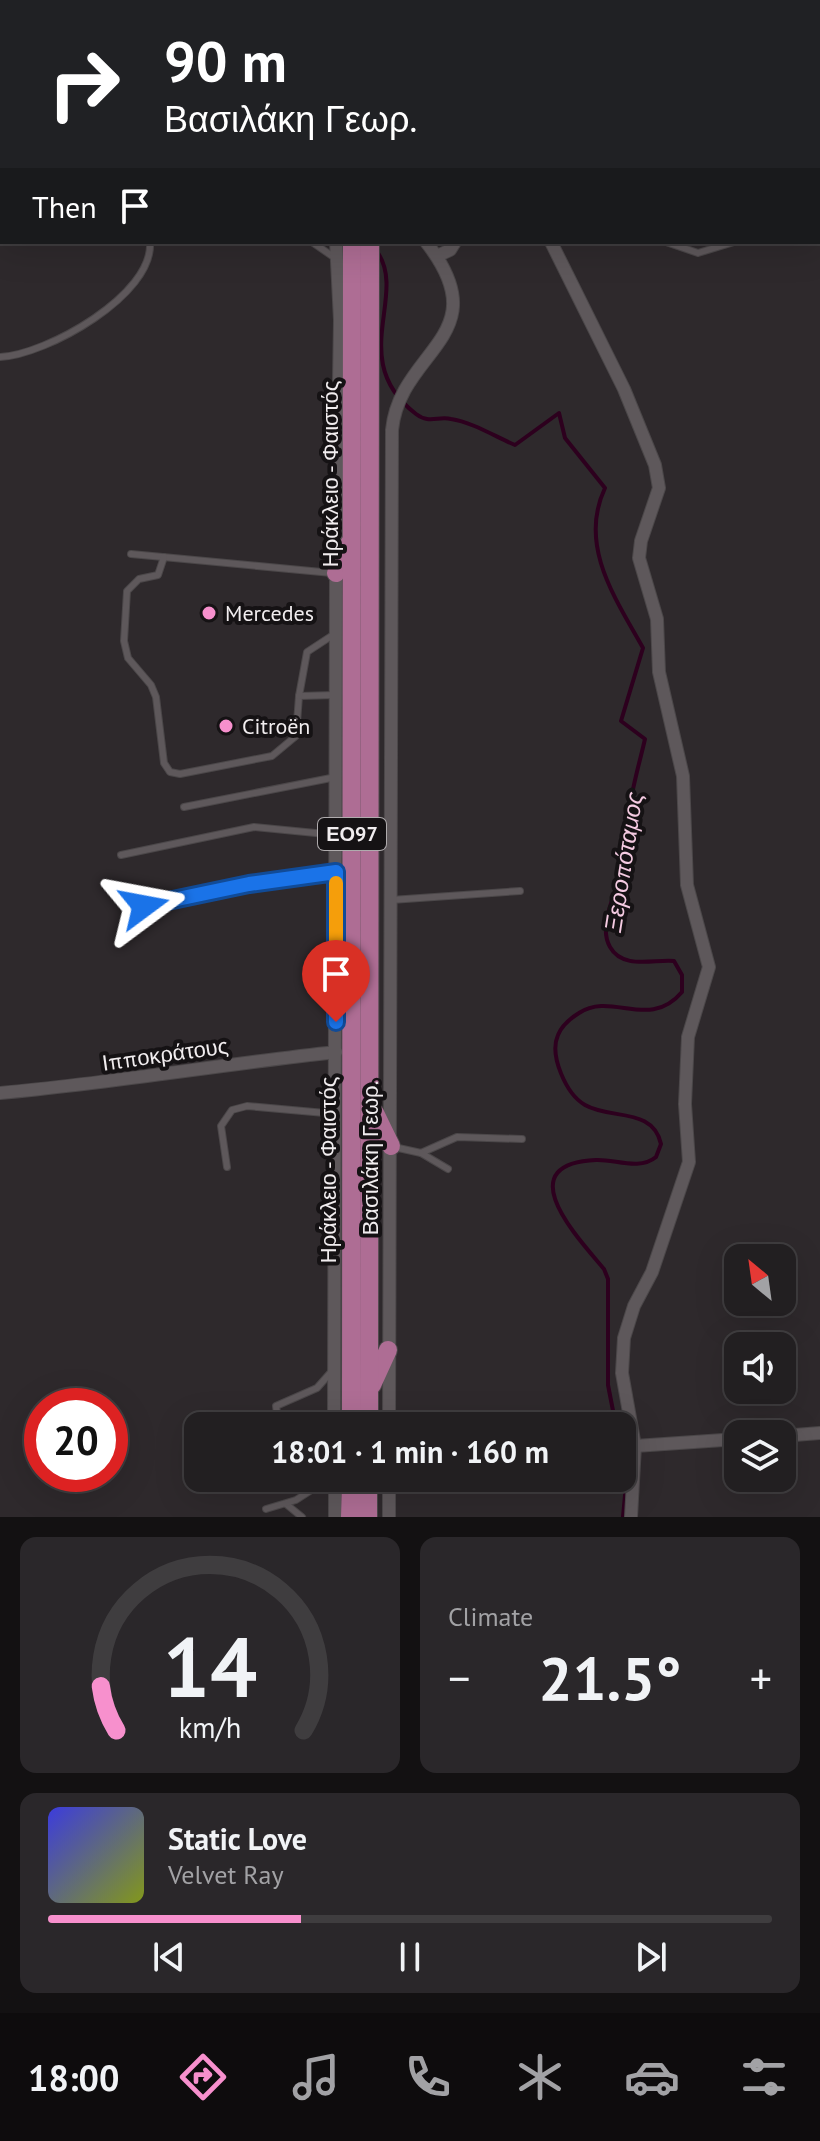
<!DOCTYPE html>
<meta charset="utf-8">
<style>
:root{--surface:#221f21;--page:#2a272a;--text:#f1f3f6;--muted:#a2a2a5;--line:#3f3d3f;--accent:#f790cd}
body{margin:0;font-family:"PT Sans",sans-serif;background:var(--page);color:var(--text);height:100vh;display:flex;flex-direction:column;font-size:30px;white-space:nowrap}
*{box-sizing:border-box;margin:0}
p{font-size:26px;color:var(--muted)}
.icon{flex:none;width:44px;height:44px;fill:none;stroke:currentColor;stroke-width:2;stroke-linecap:round;stroke-linejoin:round}
.map{position:relative;height:1517px;overflow:hidden}
.sheet{display:flex;flex-direction:column;gap:20px;padding:20px;background:#131112;flex:1}
.sheet>*{flex:none}
.banner{position:absolute;left:0px;top:0px;width:820px;height:244px;box-shadow:0 8px 32px #0002,0 0 0 2px var(--line);background:#202124;color:#fff;overflow:hidden}
.needle{width:52px;rotate:331deg}
.controls{position:absolute;left:724px;top:1244px;display:grid;gap:16px}
.controls a{display:grid;place-items:center;width:72px;height:72px;border-radius:16px;background:var(--surface);box-shadow:0 8px 32px #0002,0 0 0 2px var(--line);font-size:40px}
.speed{position:absolute;left:24px;top:1388px;display:flex;gap:16px;font-size:40px;font-weight:700;text-align:center}
.speed>*{display:grid;place-content:center;width:104px;height:104px;border-radius:50%;background:var(--surface);box-shadow:0 8px 32px #0002,0 0 0 2px var(--line);line-height:1}
.speed .limit{border:12px solid #d22;background:#fff;color:#111}
.pin{position:absolute;display:grid;place-items:center;width:68px;height:68px;color:#fff;margin:-82px -34px;border-radius:50% 50% 50% 0;rotate:-45deg;box-shadow:0 0 8px #0007}
.pin .icon{rotate:45deg}
.me{position:absolute;width:88px;margin:-44px;rotate:77deg;stroke-linejoin:round;filter:drop-shadow(0 0 6px #0008)}
.turn{display:flex;align-items:center;gap:28px;height:168px;padding:0 32px;font-size:36px}
.turn .icon{width:104px;height:104px;stroke-width:2.5}
.turn b{display:block;font-size:56px;line-height:68px}
.then{display:flex;align-items:center;height:76px;padding:0 32px;background:#0003;gap:16px;font-size:30px}
.big{font-size:60px;font-weight:700;line-height:1.1}
.sheet .card{flex:1;display:flex;flex-direction:column;justify-content:center;gap:12px;min-width:0;padding:0 28px;border-radius:16px;background:var(--page)}
.sheet .dial{align-items:center;gap:0}
.dial svg{height:208px;overflow:visible;fill:none;stroke:var(--line);stroke-width:7;stroke-linecap:round;text-anchor:middle}
.dial text{fill:var(--text);stroke:none}
.song{display:flex;align-items:center;gap:24px}
.cover{width:96px;height:96px;border-radius:12px;background:linear-gradient(135deg,hsl(240 70% 55%),hsl(70 70% 35%))}
.played{height:8px;border-radius:4px;background:linear-gradient(90deg,var(--accent) 35%,var(--line) 35%)}
.keys{display:flex;justify-content:space-around;direction:ltr}
.heat{display:flex;justify-content:space-between;align-items:center;font-size:44px;direction:ltr}
.sheet .tiles{flex:1;display:grid;gap:20px;grid-template-columns:1fr 1fr}
.card:last-child{grid-column:span 2}
.trip{position:absolute;left:184px;top:1412px;width:452px;height:80px;border-radius:16px;background:var(--surface);box-shadow:0 8px 32px #0002,0 0 0 2px var(--line);font-weight:700;line-height:80px;text-align:center}
.dock{display:flex;height:128px;justify-content:space-around;align-items:center;background:#0e0c0d;color:var(--muted)}
.dock .icon{width:56px;height:56px}
.dock .active{color:var(--accent)}
.dock b{font-size:36px;color:var(--text)}
.map>svg:first-child{display:block}
</style>
<div class="map">
<svg width="820" height="1517" viewBox="0 0 820 1517">
<rect width="100%" height="100%" fill="#2e292c"/>
<g fill="none" stroke-linecap="round" stroke-linejoin="round">
<g stroke="#2d001e" stroke-width="4">
<polyline points="0,1 2,2"/>
<path d="M378,253c29,44 -31,108 38,161 13,10 22,2 35,5 21,3 45,18 64,26l44,-32 6,25 40,50c-27,57 10,110 38,160l-22,73 24,18c-5,22 -12,45 -15,67 -3,21 -3,42 -8,63 -4,21 -25,56 -12,78 13,23 44,12 64,14l8,14v17c-33,39 -70,-1 -103,21 -8,5 -17,12 -21,22 -9,20 8,59 27,70 26,15 68,2 76,39l-5,13c-17,14 -41,2 -60,3 -89,4 -17,79 8,109l4,10v106l8,41"/>
<polyline points="622,1443 626,1485 623,1517"/>
</g>
<g stroke="#4b4749" stroke-width="8">
<g id="lane">
<polyline points="524,2 528,0"/>
<polyline points="0,101 2,104"/>
<polyline points="0,151 2,149"/>
<polyline points="312,242 335,258"/>
<polyline points="666,242 698,253 734,242"/>
<path d="M0,357c46,-2 154,-62 150,-115"/>
<polyline points="131,554 332,573"/>
<polyline points="164,557 158,575 139,579 127,591 124,641 128,658 151,685 156,697 164,763 170,772 180,774 272,756 296,736 299,696 335,695"/>
<polyline points="299,696 307,652 336,633"/>
<polyline points="184,807 336,777"/>
<polyline points="121,855 254,827 336,835"/>
<polyline points="391,900 520,891"/>
<polyline points="144,906 249,884 336,872"/>
<polyline points="394,1147 421,1153 457,1137 522,1139"/>
<polyline points="421,1153 448,1169"/>
<polyline points="227,1167 221,1126 232,1110 247,1106 336,1114"/>
<polyline points="288,1426 277,1413 276,1406 317,1388 332,1371"/>
<polyline points="286,1504 302,1517"/>
<polyline points="266,1509 296,1500 330,1478"/>
</g>
</g>
<g stroke="#4b4749" stroke-width="14">
<g id="street">
<polyline points="271,0 272,2"/>
<polyline points="323,0 324,2"/>
<polyline points="551,242 624,389 655,465 659,488 641,541 639,558 657,619 659,672 683,776 687,885 709,967 688,1037 685,1104 689,1162 652,1272 634,1306 624,1338 622,1373 635,1446 631,1517"/>
<polyline points="437,256 450,250 455,242"/>
<path d="M0,1093c113,-10 224,-29 336,-41"/>
<polyline points="334,1426 336,573 340,320 336,242"/>
<path d="M389,1426l3,-996c8,-81 108,-94 34,-188"/>
<polyline points="782,1436 820,1433"/>
<polyline points="635,1446 738,1439"/>
<polyline points="335,1478 335,1517"/>
<polyline points="389,1478 389,1517"/>
</g>
</g>
<g stroke="#4b4749" stroke-width="20">
<g id="primary">
<polyline points="287,0 288,2"/>
<polyline points="303,0 304,2"/>
<polyline points="336,573 349,544"/>
<polyline points="375,1113 391,1146"/>
<polyline points="372,1385 388,1350"/>
<polyline points="351,1426 352,242"/>
<polyline points="369,1426 370,242"/>
<polyline points="350,1517 351,1478"/>
<polyline points="368,1517 368,1478"/>
</g>
</g>
<use href="#lane" stroke="#5e585b" stroke-width="6"/>
<use href="#street" stroke="#5e585b" stroke-width="12"/>
<use href="#primary" stroke="#ae6d94" stroke-width="18"/>
</g>
<g fill="none" stroke-linecap="round" stroke-linejoin="round">
<g stroke="#114b97" stroke-width="20">
<polyline id="route" points="144,906 249,884 336,872 336,1022"/>
</g>
<use href="#route" stroke="#1a73e8" stroke-width="14"/>
<polyline stroke="#f59e0b" stroke-width="14" points="336,883 336,953"/>
</g>
<g fill="#f790cd" stroke="#151214" stroke-width="3">
<circle cx="209" cy="613" r="8"/>
<circle cx="226" cy="726" r="8"/>
</g>
<g text-anchor="middle" stroke-width="8" stroke-linejoin="round" paint-order="stroke">
<rect fill="#151214" stroke="#afabad" stroke-width="2" x="318" y="818" width="68" height="32" rx="6"/>
<g font-size="20" font-weight="bold" fill="#f1edef">
<text x="352" y="841">ΕΟ97</text>
</g>
<g font-size="22" fill="#f1edef" stroke="#151214">
<text transform="translate(330 474) rotate(-90)" y="8">Ηράκλειο - Φαιστός</text>
<text transform="translate(165 1054) rotate(-8)" y="8">Ιπποκράτους</text>
<text transform="translate(370 1158) rotate(-90)" y="8">Βασιλάκη Γεωρ.</text>
<text transform="translate(328 1170) rotate(-90)" y="8">Ηράκλειο - Φαιστός</text>
</g>
<g font-size="22" fill="#f1edef" stroke="#151214" text-anchor="start">
<text x="225" y="621">Mercedes</text>
<text x="242" y="734">Citroën</text>
</g>
<g font-size="24" font-style="italic" fill="#f5cbe2" stroke="#151214">
<text transform="translate(624 862) rotate(-81)" y="8">Ξεροπόταμος</text>
</g>
</g>
</svg>
<div class="controls">
<a><svg class="needle" viewBox="-14 -14 28 28"><path d="M0-13l5 13h-10z" fill="#e53935"/><path d="M0 13l5-13h-10z" fill="#a2a2a5"/></svg></a>
<a><svg class="icon" aria-label="sound" viewBox="0 0 24 24"><path d="M4 9h4l5-4v14l-5-4H4zM17 9q2 3 0 6"/></svg></a>
<a><svg class="icon" aria-label="layers" viewBox="0 0 24 24"><path d="M12 4l9 5-9 5-9-5zM3 14l9 5 9-5"/></svg></a>
</div>
<div class="speed"><div class="limit">20</div></div>
<div class="pin" style="left:336px;top:1022px;background:#d93025"><svg class="icon" aria-label="arrive" viewBox="0 0 24 24"><path d="M6 21V4h12l-3 4 3 4H6"/></svg></div>
<svg class="me" style="left:144px;top:906px" viewBox="-20 -20 40 40"><path d="M0-17L14 15 0 8-14 15z" fill="#1a73e8" stroke="#fff" stroke-width="4"/></svg>
<div class="trip">18:01 · 1 min · 160 m</div>
<div class="banner">
<div class="turn"><svg class="icon" aria-label="right" viewBox="0 0 24 24"><path d="M7 20v-9h11M14 6l5 5-5 5"/></svg><div><b>90 m</b>Βασιλάκη Γεωρ.</div></div>
<div class="then">Then<svg class="icon" aria-label="arrive" viewBox="0 0 24 24"><path d="M6 21V4h12l-3 4 3 4H6"/></svg></div>
</div>
</div>
<section class="sheet">
<div class="tiles">
<div class="card dial"><svg viewBox="0 0 100 80">
<path d="M14 69A42 42 0 1 1 86 69"/>
<path d="M14 69A42 42 0 0 1 8 52" stroke="#f790cd"/>
<text x="50" y="56" font-size="32" font-weight="700">14</text>
<text x="50" y="72" font-size="11">km/h</text>
</svg></div>
<div class="card"><p>Climate</p>
<div class="heat"><a>−</a><b class="big">21.5°</b><a>+</a></div>
</div>
<div class="card">
<div class="song"><i class="cover"></i><div><b>Static Love</b><p>Velvet Ray</p></div></div>
<div class="played"></div>
<div class="keys"><svg class="icon" aria-label="previous" viewBox="0 0 24 24"><path d="M18 5L8 12l10 7zM5 5v14"/></svg><svg class="icon" aria-label="pause" viewBox="0 0 24 24"><path d="M8 5v14M16 5v14"/></svg><svg class="icon" aria-label="next" viewBox="0 0 24 24"><path d="M6 5l10 7-10 7zM19 5v14"/></svg></div>
</div>
</div>
</section>
<nav class="dock">
<b>18:00</b>
<svg class="icon active" aria-label="directions" viewBox="0 0 24 24"><path d="M12 3l9 9-9 9-9-9zM9 14v-3h6M13 9l2 2-2 2"/></svg>
<svg class="icon" aria-label="music" viewBox="0 0 24 24"><path d="M9 18V5l10-2v13"/><circle cx="6" cy="18" r="3"/><circle cx="16" cy="16" r="3"/></svg>
<svg class="icon" aria-label="phone" viewBox="0 0 24 24"><path d="M5 4h4l2 5-3 2q2 4 5 5l2-3 5 2v4C11 20 4 13 5 4z"/></svg>
<svg class="icon" aria-label="climate" viewBox="0 0 24 24"><path d="M12 3v18M4 7l16 10M4 17L20 7"/></svg>
<svg class="icon" aria-label="car" viewBox="0 0 24 24"><path d="M5 17H2v-5l4-1 3-4h7l3 4 3 1v5h-3M9 17h6M6 11h13"/><circle cx="7" cy="17" r="2"/><circle cx="17" cy="17" r="2"/></svg>
<svg class="icon" aria-label="filters" viewBox="0 0 24 24"><path d="M4 7h16M4 17h16"/><circle cx="9" cy="7" r="2"/><circle cx="15" cy="17" r="2"/></svg>
</nav>
